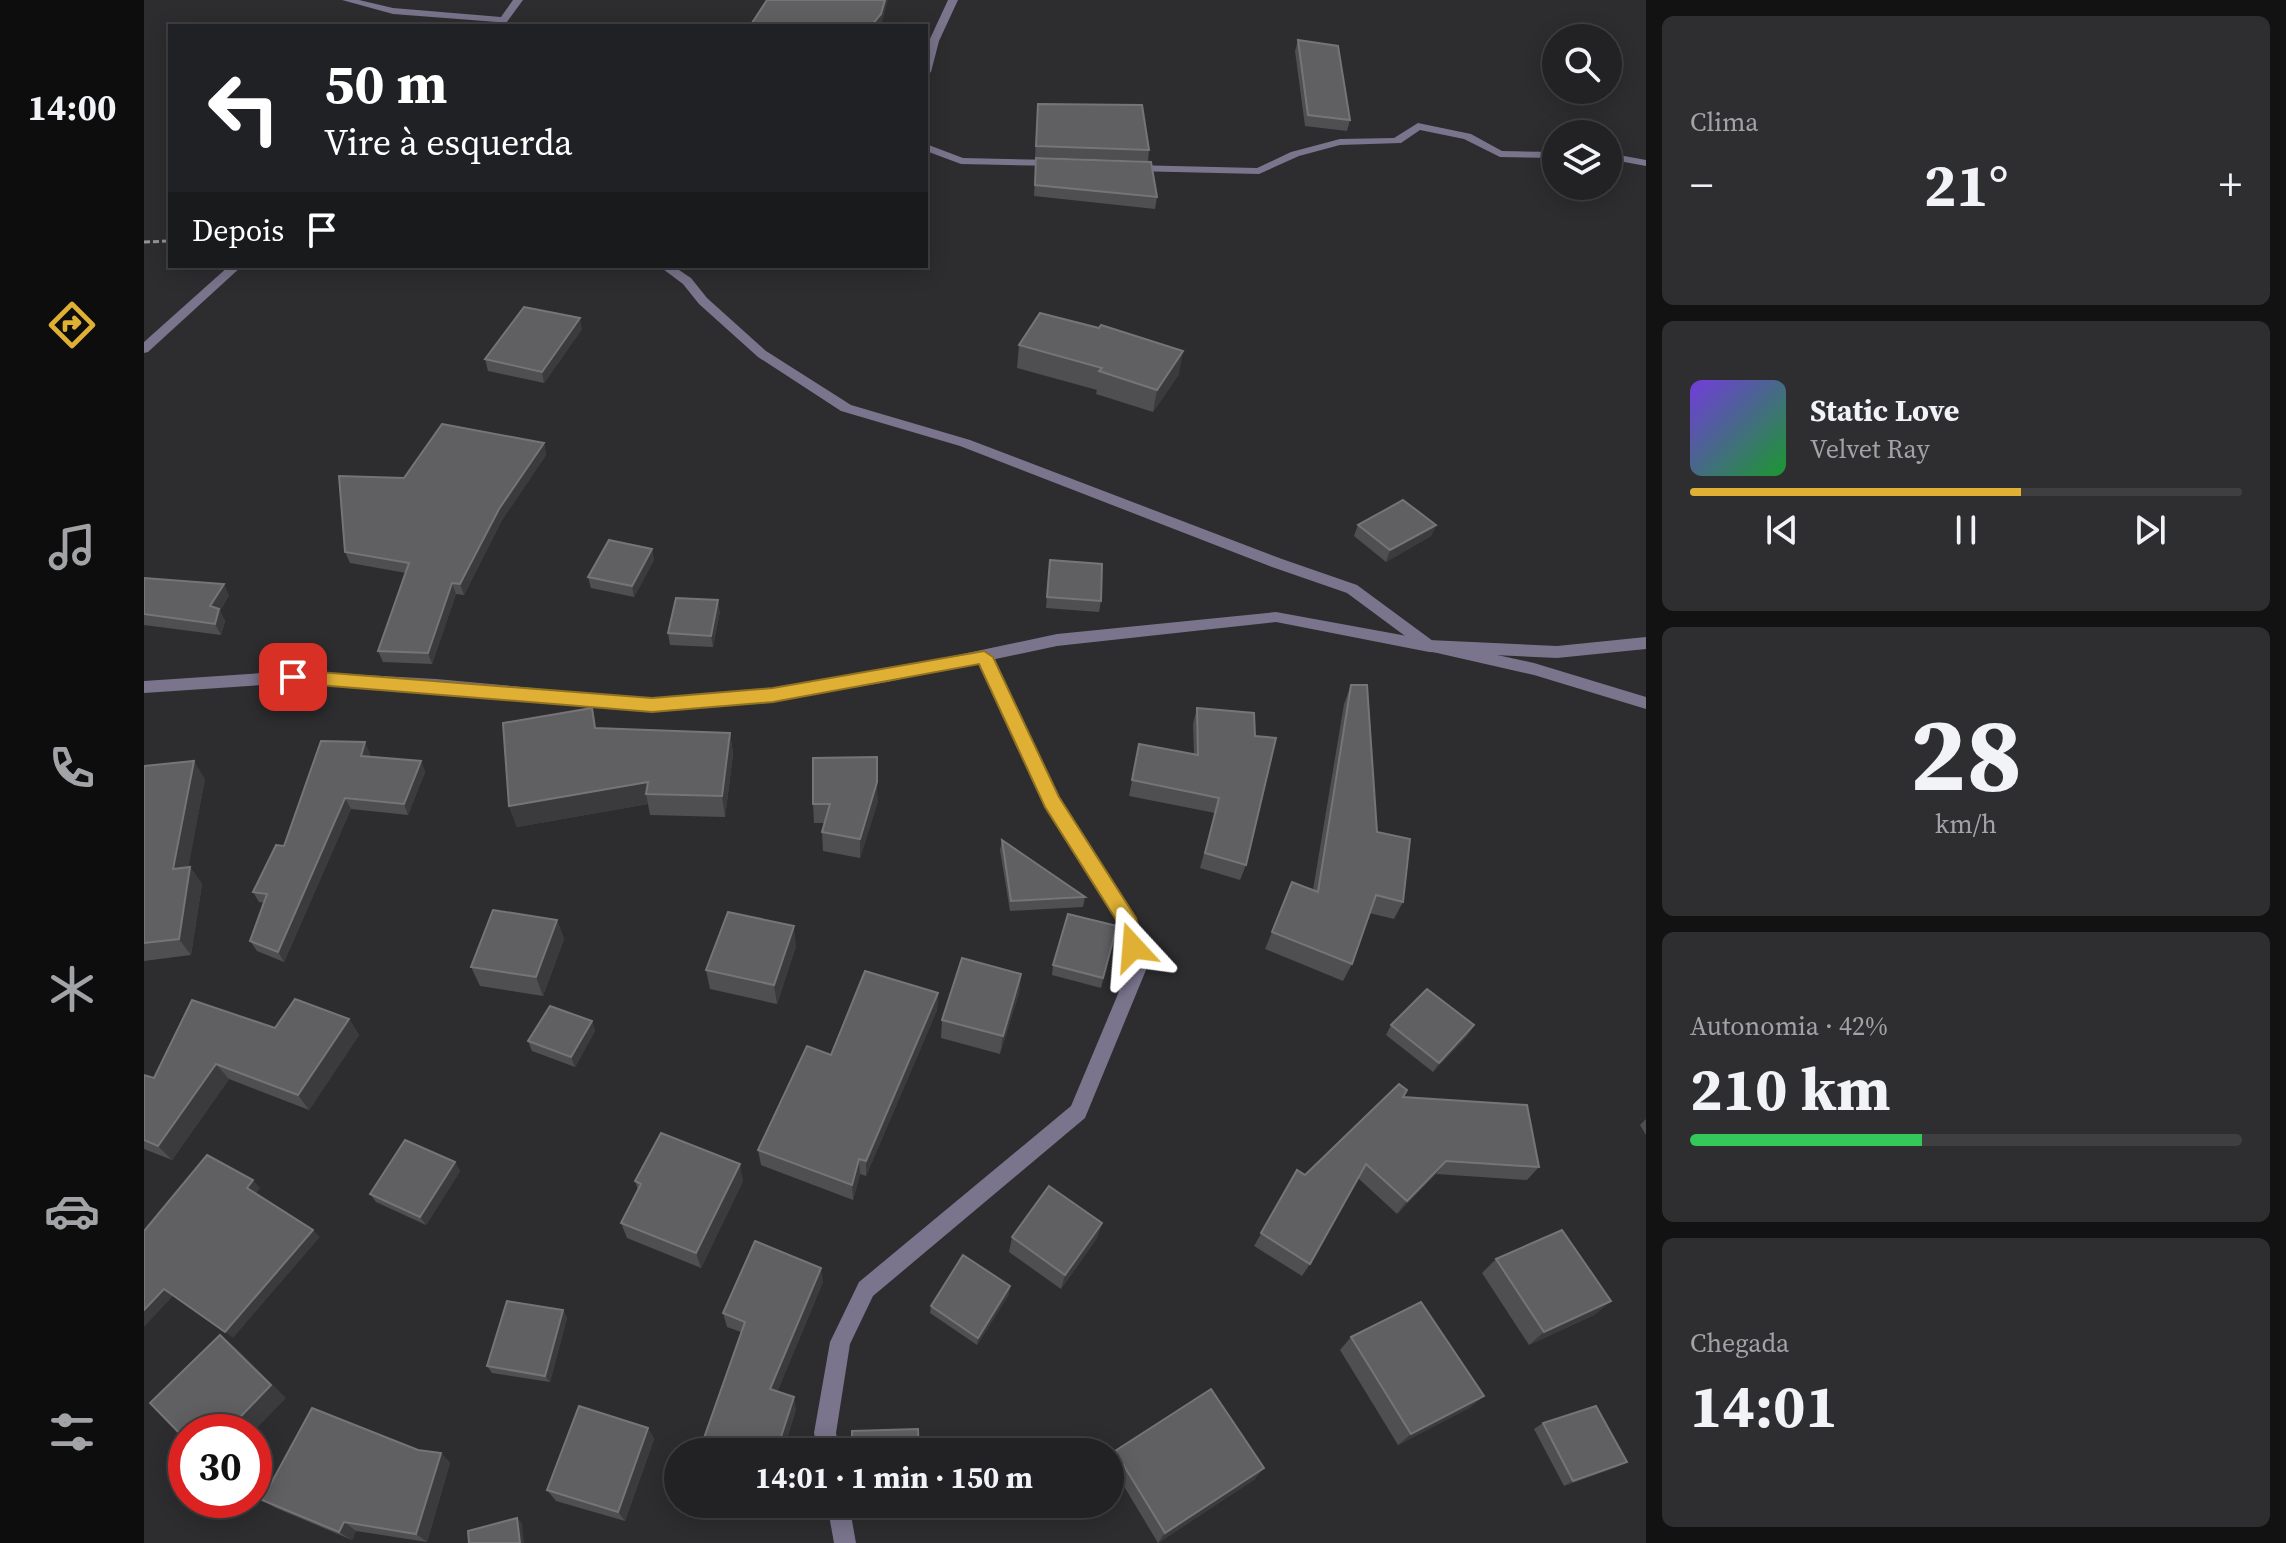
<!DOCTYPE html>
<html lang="pt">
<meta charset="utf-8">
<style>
:root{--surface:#222123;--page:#2e2e30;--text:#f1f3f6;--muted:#a2a3a6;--line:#3f3e41;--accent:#dfb034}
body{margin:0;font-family:"Source Serif 4",serif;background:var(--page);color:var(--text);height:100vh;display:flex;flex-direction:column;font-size:30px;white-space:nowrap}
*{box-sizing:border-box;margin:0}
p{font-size:26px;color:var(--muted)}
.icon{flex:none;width:44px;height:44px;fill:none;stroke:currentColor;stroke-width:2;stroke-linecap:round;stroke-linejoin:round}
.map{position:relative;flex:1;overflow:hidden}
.side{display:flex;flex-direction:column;gap:16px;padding:16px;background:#131213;width:640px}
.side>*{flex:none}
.guide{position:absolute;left:24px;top:24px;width:760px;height:244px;border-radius:0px;box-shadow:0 4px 20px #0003,0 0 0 2px var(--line);background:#202124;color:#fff;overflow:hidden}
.controls{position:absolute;left:1398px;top:24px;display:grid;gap:16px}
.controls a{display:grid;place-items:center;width:80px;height:80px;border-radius:50%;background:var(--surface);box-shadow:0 4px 20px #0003,0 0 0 2px var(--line);font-size:40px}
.speed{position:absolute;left:24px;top:1414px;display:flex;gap:16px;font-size:40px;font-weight:700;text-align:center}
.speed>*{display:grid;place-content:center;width:104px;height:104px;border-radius:50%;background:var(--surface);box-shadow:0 4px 20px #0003,0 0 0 2px var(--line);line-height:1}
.speed .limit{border:12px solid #d22;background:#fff;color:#111}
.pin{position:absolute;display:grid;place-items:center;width:68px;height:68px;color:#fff;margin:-34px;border-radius:16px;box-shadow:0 4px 12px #0006}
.me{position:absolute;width:88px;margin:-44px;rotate:341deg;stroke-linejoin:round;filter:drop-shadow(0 0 6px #0008)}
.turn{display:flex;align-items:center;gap:28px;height:168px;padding:0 24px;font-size:36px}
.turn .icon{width:104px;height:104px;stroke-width:2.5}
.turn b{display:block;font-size:56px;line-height:68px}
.then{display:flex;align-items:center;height:76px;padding:0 24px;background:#0003;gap:16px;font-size:30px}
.big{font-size:60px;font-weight:700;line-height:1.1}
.side .widget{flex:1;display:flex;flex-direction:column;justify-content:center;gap:12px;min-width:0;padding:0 28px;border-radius:12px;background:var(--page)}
.side .dial{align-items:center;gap:0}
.dial b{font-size:104px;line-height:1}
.song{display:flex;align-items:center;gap:24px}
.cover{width:96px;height:96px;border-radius:12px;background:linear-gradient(135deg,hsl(260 70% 55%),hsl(130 70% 35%))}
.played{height:8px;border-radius:4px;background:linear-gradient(90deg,var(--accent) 60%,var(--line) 60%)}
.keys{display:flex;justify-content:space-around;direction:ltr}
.heat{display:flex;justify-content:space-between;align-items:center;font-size:44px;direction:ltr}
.charge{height:12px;border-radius:6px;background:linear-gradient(90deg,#34c759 42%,var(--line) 0)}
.trip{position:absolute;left:520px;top:1438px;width:460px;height:80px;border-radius:40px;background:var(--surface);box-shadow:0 4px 20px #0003,0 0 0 2px var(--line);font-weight:700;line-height:80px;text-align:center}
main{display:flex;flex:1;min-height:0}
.tabs{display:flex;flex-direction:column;width:144px;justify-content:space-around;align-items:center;background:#0e0d0e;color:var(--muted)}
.tabs .icon{width:56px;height:56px}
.tabs .selected{color:var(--accent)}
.tabs b{font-size:36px;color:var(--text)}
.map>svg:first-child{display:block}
</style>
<main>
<nav class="tabs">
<b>14:00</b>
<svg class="icon selected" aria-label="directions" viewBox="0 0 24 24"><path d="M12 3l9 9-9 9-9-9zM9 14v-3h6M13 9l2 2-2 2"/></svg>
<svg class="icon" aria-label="music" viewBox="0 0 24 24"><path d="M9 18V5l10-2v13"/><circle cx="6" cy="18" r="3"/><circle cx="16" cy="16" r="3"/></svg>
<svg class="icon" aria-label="phone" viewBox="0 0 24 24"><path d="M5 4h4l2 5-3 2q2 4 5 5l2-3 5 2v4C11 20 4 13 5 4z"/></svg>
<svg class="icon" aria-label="climate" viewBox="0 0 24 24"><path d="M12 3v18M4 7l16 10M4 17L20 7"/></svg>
<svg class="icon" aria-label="car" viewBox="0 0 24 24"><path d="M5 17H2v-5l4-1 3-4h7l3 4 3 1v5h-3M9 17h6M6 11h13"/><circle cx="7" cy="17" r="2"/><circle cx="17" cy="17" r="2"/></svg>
<svg class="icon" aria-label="filters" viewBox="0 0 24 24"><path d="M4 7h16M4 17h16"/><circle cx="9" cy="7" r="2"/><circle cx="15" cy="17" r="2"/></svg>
</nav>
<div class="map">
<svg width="1502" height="1543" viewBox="0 0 1502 1543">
<rect width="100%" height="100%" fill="#2d2c2f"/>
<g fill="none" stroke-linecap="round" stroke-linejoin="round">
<polyline stroke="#939395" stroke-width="3" stroke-dasharray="6 3" stroke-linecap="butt" points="0,242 26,241"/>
<g fill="#7a748c" fill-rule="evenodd">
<polygon points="198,0 215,0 249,8 357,17 369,0 379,0 360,26 350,26 353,22 249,14"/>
<polygon points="804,0 814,0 795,41 787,72 782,75 785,41"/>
<polygon points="1274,123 1327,134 1358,151 1412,152 1412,158 1356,157 1320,139 1276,130 1257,143 1196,145 1155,156 1115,174 988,171 982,168 988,165 1113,168 1147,152 1196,139 1250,138"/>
<polygon points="782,144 819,158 913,160 919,163 913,166 817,164 782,151"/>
<polygon points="1464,153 1502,160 1502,166 1464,159"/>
<polygon points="85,266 98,266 4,352 0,353 0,342"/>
<polygon points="515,266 529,266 547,278 563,298 622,351 707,405 826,440 1138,559 1213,585 1289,641 1390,663 1502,697 1502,709 1390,675 1280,650 1203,593 1128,567 816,446 697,411 614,357 555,304 539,284"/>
<polygon points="840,651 848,657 913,797 991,919 1002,970 941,1118 729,1296 706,1344 692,1433 696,1452 674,1452 670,1433 686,1342 715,1282 927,1106 984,970 977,926 901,806 832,657"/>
<polygon points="683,1504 705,1504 712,1543 690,1543"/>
</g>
<polygon fill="#7a748c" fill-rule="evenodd" points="1132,612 1285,640 1413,646 1502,637 1502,649 1413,658 1285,652 1132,622 913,646 743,682 629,701 508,711 292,691 149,683 0,693 0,681 149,671 292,679 508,699 629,689 743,670 913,634"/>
</g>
<g fill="#4f4e51">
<polygon points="1154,40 1206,120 1203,131 1161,126 1151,51"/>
<polygon points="894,104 1005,150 1004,161 891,157"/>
<polygon points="892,158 1013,197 1011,209 890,196"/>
<polygon points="438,329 400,383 344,371 341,359"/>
<polygon points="875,345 1035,374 1009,412 952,394 953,390 873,368"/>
<polygon points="400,443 402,455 358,520 320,595 312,594 288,664 239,662 234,651 262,573 206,563 201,552 260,478"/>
<polygon points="1214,525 1292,525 1287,536 1242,562 1210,536"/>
<polygon points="508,549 510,560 490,597 447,588 444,577"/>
<polygon points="906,560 957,601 955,612 902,608"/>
<polygon points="0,578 85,595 76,611 81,621 77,635 0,625"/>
<polygon points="576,611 569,647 526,645 524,633"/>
<polygon points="1207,685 1233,832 1259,902 1250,919 1225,913 1208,964 1199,981 1121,949 1148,882 1169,890 1200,704"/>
<polygon points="1053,708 1102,865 1096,880 1056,868 1071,813 985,796 995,744 1050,755 1049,724"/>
<polygon points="453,728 586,733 589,754 581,817 506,815 504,804 373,827 365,806"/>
<polygon points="226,753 225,756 277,761 281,772 264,815 207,809 140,962 113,951 106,941 120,903 115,902 109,892 140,846"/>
<polygon points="0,766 61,779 44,867 46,867 58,884 47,955 0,961"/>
<polygon points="734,801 716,858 679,851 678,832 681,823 670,823 669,804"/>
<polygon points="858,840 941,897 939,907 866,911 856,850"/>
<polygon points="413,920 420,939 399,996 336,986 327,967"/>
<polygon points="973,926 957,988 908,975 909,965"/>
<polygon points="652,946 633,1004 566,989 562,970"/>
<polygon points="877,974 875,993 856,1054 797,1038 798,1020"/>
<polygon points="794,993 793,1010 722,1176 716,1174 709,1200 617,1165 614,1150 687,1055"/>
<polygon points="205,1019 215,1035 165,1110 85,1079 28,1160 0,1149 0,1075 10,1078 131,1028"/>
<polygon points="448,1021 451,1031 431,1067 388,1051 384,1041"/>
<polygon points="1247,1025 1330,1025 1324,1035 1289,1072 1242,1035"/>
<polygon points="1259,1097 1395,1167 1383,1180 1292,1174 1253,1214 1214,1178 1166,1264 1158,1276 1110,1246 1153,1170 1161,1175"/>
<polygon points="1502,1119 1502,1135 1496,1125"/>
<polygon points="311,1162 316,1171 282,1225 232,1202 226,1194"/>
<polygon points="491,1181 599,1181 557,1268 483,1238 477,1223 494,1190"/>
<polygon points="958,1223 953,1238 917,1289 865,1252 868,1237"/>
<polygon points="1352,1259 1467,1301 1450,1315 1385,1345 1338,1273"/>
<polygon points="679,1282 633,1392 652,1409 639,1452 597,1332 583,1327 579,1313"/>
<polygon points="865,1294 833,1345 786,1313 787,1306"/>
<polygon points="419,1310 423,1318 406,1382 348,1373 343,1366"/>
<polygon points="1207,1337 1340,1396 1325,1408 1254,1445 1196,1350"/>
<polygon points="1399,1423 1483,1462 1473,1467 1420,1486 1390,1429"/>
<polygon points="504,1428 510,1439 481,1521 412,1501 403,1490"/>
<polygon points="971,1451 1111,1479 1014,1543 966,1463"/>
<polygon points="297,1453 306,1463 283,1542 212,1531 208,1540 132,1508 118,1500"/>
</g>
<g fill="#3b3a3d">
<polygon points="741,0 744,0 737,26 727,26"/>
<polygon points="436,318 438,329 400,383 398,372"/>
<polygon points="1039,351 1035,374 1009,412 1013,390"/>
<polygon points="400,443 402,455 358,520 320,595 316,584 355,509"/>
<polygon points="1292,525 1287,536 1242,562 1246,550"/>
<polygon points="508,549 510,560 490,597 488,586"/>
<polygon points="308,583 312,594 288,664 284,653"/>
<polygon points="80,584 85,595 76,611 81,621 77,635 71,624 66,606"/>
<polygon points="574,600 576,611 569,647 567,636"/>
<polygon points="586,733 589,754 581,817 578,796"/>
<polygon points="221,742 226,753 222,766 217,756"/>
<polygon points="50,761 61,779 41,886 29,869"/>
<polygon points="277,761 281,772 264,815 260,804"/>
<polygon points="504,782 502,794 504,804 373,827 365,806"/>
<polygon points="733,782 734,801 716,858 716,839"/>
<polygon points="201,798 207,809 140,962 134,952"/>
<polygon points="46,867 58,884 47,955 35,939"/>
<polygon points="413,920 420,939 399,996 392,977"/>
<polygon points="650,926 652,946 633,1004 630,985"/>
<polygon points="877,974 875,993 856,1054 859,1036"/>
<polygon points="794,993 793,1010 722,1176 722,1161"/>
<polygon points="205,1019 215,1035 165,1110 154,1095"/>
<polygon points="448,1021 451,1031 431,1067 427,1057"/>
<polygon points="1330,1025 1324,1035 1289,1072 1295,1063"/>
<polygon points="72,1064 85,1079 28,1160 14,1146"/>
<polygon points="715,1159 716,1174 709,1200 708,1185"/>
<polygon points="1302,1161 1292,1174 1253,1214 1263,1201"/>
<polygon points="311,1162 316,1171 282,1225 276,1217"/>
<polygon points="596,1164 599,1181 557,1268 552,1253"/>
<polygon points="109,1180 116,1188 110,1196 103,1188"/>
<polygon points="958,1223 953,1238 917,1289 921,1275"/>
<polygon points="169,1230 176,1237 89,1338 81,1332"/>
<polygon points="677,1268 679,1282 629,1402 626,1389"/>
<polygon points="866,1286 865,1294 833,1345 834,1338"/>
<polygon points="20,1289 29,1296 0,1327 0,1310"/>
<polygon points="1467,1301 1450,1315 1385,1345 1400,1332"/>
<polygon points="419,1310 423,1318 406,1382 401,1376"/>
<polygon points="76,1335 92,1348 142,1398 109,1432 82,1432"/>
<polygon points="1340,1396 1325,1408 1254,1445 1267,1434"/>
<polygon points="650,1397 652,1409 639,1452 632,1452"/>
<polygon points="504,1428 510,1439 481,1521 474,1512"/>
<polygon points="297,1453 306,1463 283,1542 272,1534"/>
<polygon points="1483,1462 1473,1467 1420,1486 1429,1481"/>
<polygon points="1120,1468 1111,1479 1014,1543 1021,1533"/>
<polygon points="373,1518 378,1523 380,1543 376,1543"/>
<polygon points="200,1522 212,1531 208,1540 195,1532"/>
</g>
<g fill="#605f62" stroke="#757477" stroke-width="2">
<polygon points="623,0 741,0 737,14 727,26 606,26"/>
<polygon points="1154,40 1194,46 1206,120 1164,115"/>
<polygon points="894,104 998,105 1005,150 892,146"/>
<polygon points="892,158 1007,162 1013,197 891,185"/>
<polygon points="380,307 436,318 398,372 341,359"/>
<polygon points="896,313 955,328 957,325 1039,351 1013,390 955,371 958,368 875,345"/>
<polygon points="298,424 400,443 355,509 316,584 308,583 284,653 234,651 265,563 201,552 195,476 260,478"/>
<polygon points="1259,500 1292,525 1246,550 1214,525"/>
<polygon points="465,540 508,549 488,586 444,577"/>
<polygon points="906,560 958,564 957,601 903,597"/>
<polygon points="0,578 80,584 66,606 75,609 71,624 0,614"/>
<polygon points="532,598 574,600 567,636 524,633"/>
<polygon points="1207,685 1223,685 1233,832 1266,839 1259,902 1232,895 1208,964 1128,932 1148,882 1174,892"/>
<polygon points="448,708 451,728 586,733 578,796 502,794 504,782 365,806 359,723"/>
<polygon points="1053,708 1110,713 1111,736 1132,738 1102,865 1061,853 1075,798 988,780 995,744 1054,755"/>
<polygon points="177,741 221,742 217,756 277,761 260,804 201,798 134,952 106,941 123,894 109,892 132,845 140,846"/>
<polygon points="733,757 733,782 716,839 678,832 686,804 669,804 669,758"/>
<polygon points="50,761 29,869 46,867 35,939 0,943 0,766"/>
<polygon points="858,840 941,897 867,901"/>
<polygon points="349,910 413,920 392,977 327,967"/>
<polygon points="584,912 650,926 630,985 562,970"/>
<polygon points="924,914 973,926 959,978 909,965"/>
<polygon points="818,958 877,974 859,1036 798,1020"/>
<polygon points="721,971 794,993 722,1161 715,1159 708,1185 614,1150 663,1046 687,1055"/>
<polygon points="1283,989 1330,1025 1295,1063 1247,1025"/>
<polygon points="151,999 205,1019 154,1095 72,1064 14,1146 0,1140 0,1075 10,1078 48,1000 131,1028"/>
<polygon points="406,1006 448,1021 427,1057 384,1041"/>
<polygon points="1255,1084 1263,1090 1259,1097 1383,1105 1395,1167 1302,1161 1263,1201 1222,1164 1166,1264 1117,1233 1153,1170 1161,1175"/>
<polygon points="517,1133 596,1164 552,1253 477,1223 497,1184 491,1181"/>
<polygon points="261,1140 311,1162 276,1217 226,1194"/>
<polygon points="63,1155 109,1180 103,1188 169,1230 81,1332 20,1289 0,1310 0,1231"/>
<polygon points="905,1186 958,1223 921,1275 868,1237"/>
<polygon points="1418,1230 1467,1301 1400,1332 1352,1259"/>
<polygon points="611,1241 677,1268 626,1389 650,1397 632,1452 555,1452 601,1322 579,1313"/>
<polygon points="819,1255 866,1286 834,1338 787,1306"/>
<polygon points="363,1301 419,1310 401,1376 343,1366"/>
<polygon points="1277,1302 1340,1396 1267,1434 1207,1337"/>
<polygon points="76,1335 127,1385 82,1432 42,1432 42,1440 6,1403"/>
<polygon points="1067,1389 1120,1468 1021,1533 971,1451"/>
<polygon points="435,1406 504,1428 474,1512 403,1490"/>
<polygon points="1452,1406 1483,1462 1429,1481 1399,1423"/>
<polygon points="168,1408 274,1450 297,1453 272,1534 200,1522 195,1532 118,1500"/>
<polygon points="774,1429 775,1452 708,1452 708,1431"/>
<polygon points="373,1518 376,1543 325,1543 324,1531"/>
</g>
<polygon fill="#dfb034" stroke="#917222" stroke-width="2" points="840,651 849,657 915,797 992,918 999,947 996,953 982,953 976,926 901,807 835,664 629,702 508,712 149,683 140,677 149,670 508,698 629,688"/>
</svg>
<div class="controls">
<a><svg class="icon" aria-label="search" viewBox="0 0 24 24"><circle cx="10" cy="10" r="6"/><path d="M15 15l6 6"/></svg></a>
<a><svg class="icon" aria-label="layers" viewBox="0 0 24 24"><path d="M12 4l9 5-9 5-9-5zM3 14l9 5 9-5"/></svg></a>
</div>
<div class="speed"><div class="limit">30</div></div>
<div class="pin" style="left:149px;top:677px;background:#d93025"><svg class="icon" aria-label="arrive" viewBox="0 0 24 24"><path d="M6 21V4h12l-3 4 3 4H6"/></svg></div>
<svg class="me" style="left:989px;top:947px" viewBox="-20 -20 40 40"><path d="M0-17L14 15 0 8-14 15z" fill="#dfb034" stroke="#fff" stroke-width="4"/></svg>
<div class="trip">14:01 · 1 min · 150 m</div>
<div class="guide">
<div class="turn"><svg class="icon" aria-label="left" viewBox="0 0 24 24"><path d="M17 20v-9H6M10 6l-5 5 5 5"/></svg><div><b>50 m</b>Vire à esquerda</div></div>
<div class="then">Depois<svg class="icon" aria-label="arrive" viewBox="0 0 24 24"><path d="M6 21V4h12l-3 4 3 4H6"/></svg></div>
</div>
</div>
<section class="side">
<div class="widget"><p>Clima</p>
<div class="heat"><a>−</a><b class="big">21°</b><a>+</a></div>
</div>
<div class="widget">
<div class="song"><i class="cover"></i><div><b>Static Love</b><p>Velvet Ray</p></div></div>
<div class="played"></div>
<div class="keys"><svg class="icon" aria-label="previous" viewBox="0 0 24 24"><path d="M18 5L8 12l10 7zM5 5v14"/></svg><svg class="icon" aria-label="pause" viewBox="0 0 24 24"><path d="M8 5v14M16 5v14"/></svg><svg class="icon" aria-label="next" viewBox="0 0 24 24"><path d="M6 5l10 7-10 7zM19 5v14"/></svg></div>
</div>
<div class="widget dial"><b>28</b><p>km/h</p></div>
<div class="widget"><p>Autonomia · 42%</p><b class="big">210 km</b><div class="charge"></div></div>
<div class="widget"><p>Chegada</p><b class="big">14:01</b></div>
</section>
</main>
